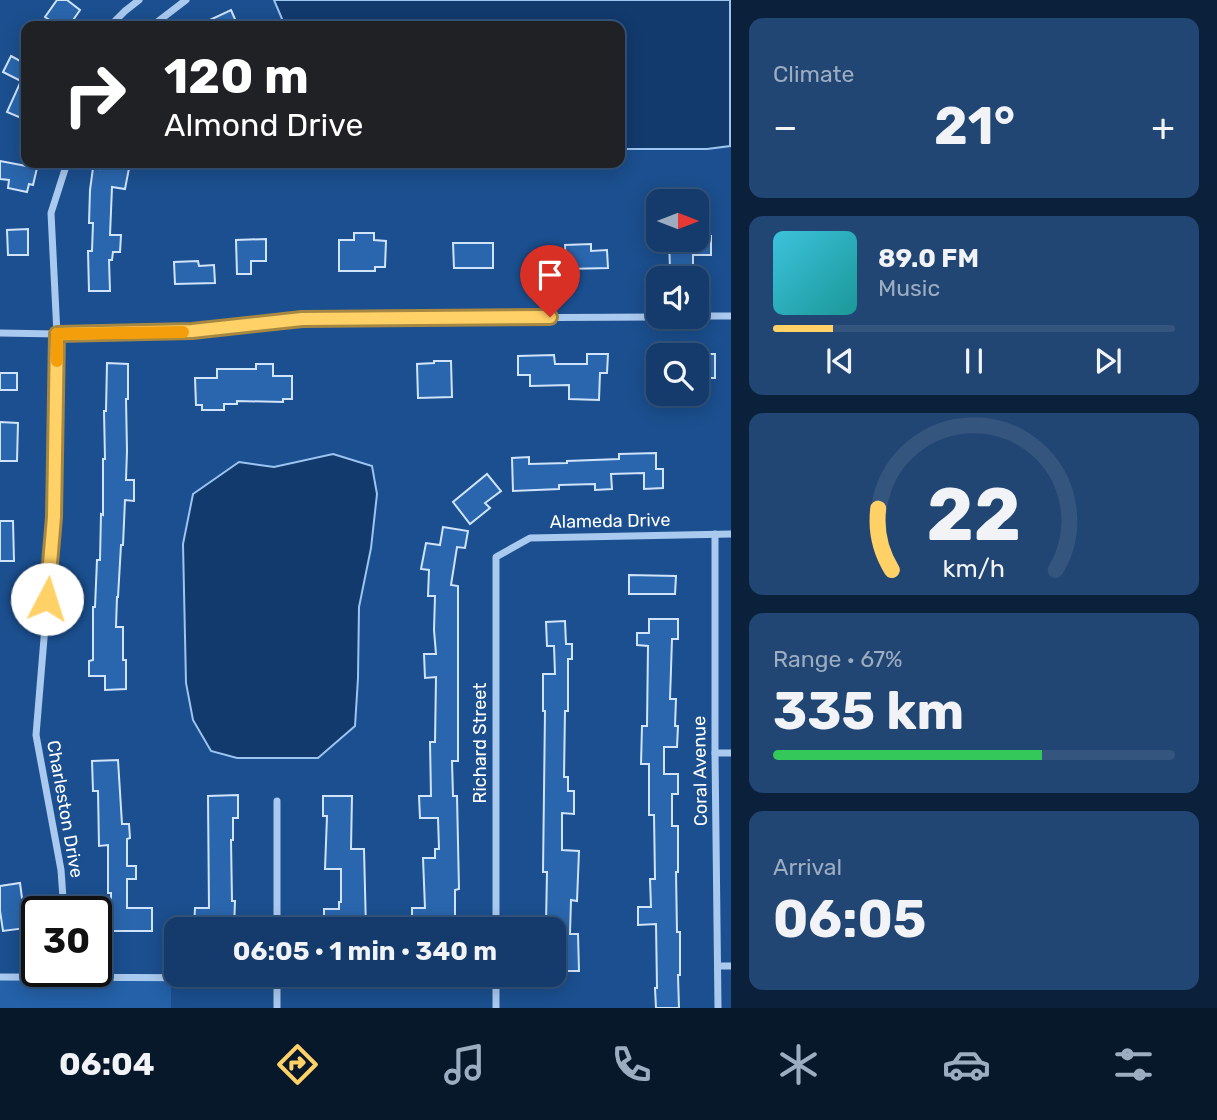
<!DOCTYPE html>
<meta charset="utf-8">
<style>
:root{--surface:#143b6b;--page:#214673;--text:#f1f3f6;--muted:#9dadc1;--line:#33557e;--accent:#ffd166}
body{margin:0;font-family:Rubik,sans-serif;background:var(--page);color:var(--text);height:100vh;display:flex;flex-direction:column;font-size:26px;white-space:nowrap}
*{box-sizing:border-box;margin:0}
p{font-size:23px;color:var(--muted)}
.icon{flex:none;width:38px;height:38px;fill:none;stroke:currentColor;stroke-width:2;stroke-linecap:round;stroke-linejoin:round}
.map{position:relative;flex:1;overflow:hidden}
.sheet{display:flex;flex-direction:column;gap:18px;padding:18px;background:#0b203b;width:486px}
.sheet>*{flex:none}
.hud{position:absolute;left:21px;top:21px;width:604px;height:147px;border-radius:14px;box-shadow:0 4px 18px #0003,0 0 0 2px var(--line);background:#202124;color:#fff;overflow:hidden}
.needle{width:46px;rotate:90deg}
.fabs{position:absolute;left:646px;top:189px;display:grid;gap:14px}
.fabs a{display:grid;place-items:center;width:63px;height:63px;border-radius:14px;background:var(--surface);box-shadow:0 4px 18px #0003,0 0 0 2px var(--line);font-size:35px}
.speed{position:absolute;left:21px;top:896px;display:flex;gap:14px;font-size:35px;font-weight:700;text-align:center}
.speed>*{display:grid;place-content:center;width:91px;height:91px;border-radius:50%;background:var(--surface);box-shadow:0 4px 18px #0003,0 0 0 2px var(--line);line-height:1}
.speed .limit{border:4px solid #111;border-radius:10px;background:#fff;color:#111}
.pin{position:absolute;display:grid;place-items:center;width:60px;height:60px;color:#fff;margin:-72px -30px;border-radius:50% 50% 50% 0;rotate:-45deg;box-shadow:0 0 7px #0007}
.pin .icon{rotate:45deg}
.me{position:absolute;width:77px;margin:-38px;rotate:5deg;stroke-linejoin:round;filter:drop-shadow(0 0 5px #0008)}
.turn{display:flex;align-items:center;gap:24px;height:147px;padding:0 28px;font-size:32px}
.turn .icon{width:91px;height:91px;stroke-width:2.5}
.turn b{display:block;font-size:49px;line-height:60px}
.big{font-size:52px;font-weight:700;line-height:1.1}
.sheet .widget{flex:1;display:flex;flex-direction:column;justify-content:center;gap:10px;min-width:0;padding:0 24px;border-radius:14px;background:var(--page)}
.sheet .dial{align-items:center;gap:0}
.dial svg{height:182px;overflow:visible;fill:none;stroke:var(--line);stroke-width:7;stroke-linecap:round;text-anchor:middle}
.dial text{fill:var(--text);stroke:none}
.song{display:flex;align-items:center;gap:21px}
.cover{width:84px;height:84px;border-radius:10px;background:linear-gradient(135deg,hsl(190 70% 55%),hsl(180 70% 35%))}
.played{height:7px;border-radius:4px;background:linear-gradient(90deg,var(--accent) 15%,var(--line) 15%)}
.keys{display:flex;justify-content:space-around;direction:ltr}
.heat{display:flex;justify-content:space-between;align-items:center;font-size:38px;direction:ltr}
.charge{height:10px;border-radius:5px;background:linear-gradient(90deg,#34c759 67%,var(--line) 0)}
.trip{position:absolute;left:164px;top:917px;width:402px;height:70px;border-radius:14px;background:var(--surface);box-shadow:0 4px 18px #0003,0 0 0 2px var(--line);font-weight:700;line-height:70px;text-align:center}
.tab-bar{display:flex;height:112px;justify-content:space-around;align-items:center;background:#08182b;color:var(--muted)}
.tab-bar .icon{width:49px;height:49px}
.tab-bar .on{color:var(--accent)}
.tab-bar b{font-size:32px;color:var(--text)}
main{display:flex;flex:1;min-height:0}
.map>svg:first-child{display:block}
</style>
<main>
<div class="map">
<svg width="731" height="1008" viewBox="0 0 731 1008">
<rect width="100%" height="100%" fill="#1b4f8f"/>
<rect fill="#2461a8" x="0" y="978" width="171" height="30"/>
<g fill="#123a6d" stroke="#9cc4f0" stroke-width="2">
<polygon points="274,0 730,0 730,146 707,149 620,149 620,26 285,26"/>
<polygon points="333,454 372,466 377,494 371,548 359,607 358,678 355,726 318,758 237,758 211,751 193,720 186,683 183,544 193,494 239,462 274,467"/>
</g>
<g fill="#2a66ad" stroke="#cfe3fa" stroke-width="2">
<polygon points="57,0 67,0 80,10 69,26 59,26 45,17"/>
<polygon points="231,10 238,26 197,26"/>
<polygon points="11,56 26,64 26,120 7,112 21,81 3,72"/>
<polygon points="0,161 37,168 33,185 29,184 27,192 8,188 9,180 0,179"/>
<polygon points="101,163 130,163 125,189 112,187 110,235 121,235 120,252 113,252 112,260 109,260 110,291 89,291 88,251 92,251 93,223 89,223 90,190 93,168 100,169"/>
<polygon points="28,229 28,255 8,255 7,230"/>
<polygon points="354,233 374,233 374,240 386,241 385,267 375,267 375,271 339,271 339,240 354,240"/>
<polygon points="696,236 711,236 711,255 693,255 693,269 670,269 669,240 696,240"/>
<polygon points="266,239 266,261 251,261 251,274 237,274 236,240"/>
<polygon points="453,243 493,243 493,268 454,268"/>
<polygon points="591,244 591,251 607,250 608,268 566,269 565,245"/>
<polygon points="198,261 199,266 214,265 215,283 175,284 174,262"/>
<polygon points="587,354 608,354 607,373 600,373 599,400 569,399 569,385 530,386 530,375 518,375 518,356 554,355 555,364 587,364"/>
<rect x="696" y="354" width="19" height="24"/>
<polygon points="434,361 451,361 452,397 418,398 417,364 434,363"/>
<polygon points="107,363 128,364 128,399 126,399 127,451 126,480 134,480 134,501 125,500 123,545 121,545 118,597 117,597 116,627 123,627 123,660 126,660 126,689 105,690 105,676 89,676 89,661 93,660 93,607 95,607 97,560 100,560 101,514 103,515 103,459 105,459 104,411 106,411"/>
<polygon points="256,364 273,364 273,376 292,376 292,399 283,399 283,402 237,401 237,404 224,404 224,410 202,410 202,405 196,405 195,378 217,378 217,369 256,369"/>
<rect x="0" y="373" width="17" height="17"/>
<polygon points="0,422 18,423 17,461 0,461"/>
<polygon points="656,453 656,469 663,469 663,488 644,489 644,473 611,474 612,489 595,490 595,484 559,485 559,489 513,491 512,458 529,457 529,464 567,463 567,461 619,459 619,454"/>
<polygon points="487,474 501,491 485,503 490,508 470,524 453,502"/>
<polygon points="0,521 13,521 14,561 0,561"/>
<polygon points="443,527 468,531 465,548 457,547 451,585 458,586 458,761 452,761 453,796 457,796 459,889 455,890 455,929 412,929 412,908 425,908 423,858 435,858 435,849 439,849 438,818 420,818 419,796 431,796 430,742 435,742 436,677 425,678 424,654 436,654 434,630 435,596 428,596 429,570 421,569 426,543 440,545"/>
<polygon points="629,575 676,576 675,594 629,594"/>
<polygon points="649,619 678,619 678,639 672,639 670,699 676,699 675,726 678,726 677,747 664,747 664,774 678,774 678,794 672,794 672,826 678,826 678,872 676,872 677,932 680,932 680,975 678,975 679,1008 656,1008 655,988 657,988 656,924 638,925 638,907 651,907 650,879 655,879 654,815 649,815 649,764 641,764 642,726 647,726 648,646 637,645 637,633 649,633"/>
<polygon points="565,621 566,644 572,644 572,659 568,659 568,711 565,711 564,777 568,777 568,791 574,791 574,814 562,813 562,850 579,851 577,901 571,900 570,934 578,934 579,971 555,971 556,924 546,924 547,872 543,872 545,711 543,711 543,674 555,674 554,646 547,646 546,622"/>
<polygon points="118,760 122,824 129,824 130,838 127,839 127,866 136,866 136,879 127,879 127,908 152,908 152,931 111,931 111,893 108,893 108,845 99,846 98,791 93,791 92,761"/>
<polygon points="238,795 238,818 233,818 233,840 231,840 232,901 235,901 234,929 194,929 195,908 209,908 208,796"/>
<polygon points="323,796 352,796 351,849 364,849 366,929 324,929 324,909 339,909 339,902 341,902 341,869 325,869 327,816 323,816"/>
<polygon points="20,883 26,928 3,931 0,911 0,886"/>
</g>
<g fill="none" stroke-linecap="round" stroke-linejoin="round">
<g stroke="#a9c9ee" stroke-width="7">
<polyline points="110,26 125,11 139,0"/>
<polyline points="152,26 186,0"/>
<polyline points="696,316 731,316"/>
<polyline points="0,333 57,334 192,331 301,319 658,317"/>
<polyline points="715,534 715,753 718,1008"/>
<polyline points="715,753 731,753"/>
<polyline points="277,801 277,929"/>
<polyline points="64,912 61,870 36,735 54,518 57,334 51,213 67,163"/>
<polyline points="496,929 496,557 530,538 731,534"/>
<polyline points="718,966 731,966"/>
<polyline points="496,975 496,1008"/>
<polyline points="0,977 496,979"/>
<polyline points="277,977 277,1008"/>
</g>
</g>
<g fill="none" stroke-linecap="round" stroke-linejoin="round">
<g stroke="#a68842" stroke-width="18">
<polyline id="route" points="47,599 54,517 57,334 192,331 302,319 550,317"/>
</g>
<use href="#route" stroke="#ffd166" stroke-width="12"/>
<polyline stroke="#f59e0b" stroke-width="12" points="57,361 57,334 183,332"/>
</g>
<g text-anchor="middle" stroke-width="7" stroke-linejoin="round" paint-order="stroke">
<g font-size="18" fill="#fff" stroke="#1b4f8f">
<text transform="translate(610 521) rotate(-1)" y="6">Alameda Drive</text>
<text transform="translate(480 743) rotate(-90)" y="6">Richard Street</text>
<text transform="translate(700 771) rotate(-91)" y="6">Coral Avenue</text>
<text transform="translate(65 809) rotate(80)" y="6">Charleston Drive</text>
</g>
</g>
</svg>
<div class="fabs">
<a><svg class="needle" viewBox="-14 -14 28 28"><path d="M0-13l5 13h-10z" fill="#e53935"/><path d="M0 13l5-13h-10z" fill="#9dadc1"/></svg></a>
<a><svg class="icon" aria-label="sound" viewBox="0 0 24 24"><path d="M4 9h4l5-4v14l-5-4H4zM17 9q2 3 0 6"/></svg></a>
<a><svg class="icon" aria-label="search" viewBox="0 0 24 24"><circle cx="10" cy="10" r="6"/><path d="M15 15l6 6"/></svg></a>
</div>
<div class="speed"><div class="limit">30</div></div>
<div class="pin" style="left:550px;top:317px;background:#d93025"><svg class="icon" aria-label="arrive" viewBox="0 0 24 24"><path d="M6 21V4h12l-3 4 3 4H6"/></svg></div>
<svg class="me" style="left:47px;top:599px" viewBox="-20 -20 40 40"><circle r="19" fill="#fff"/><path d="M0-13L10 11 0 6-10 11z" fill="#ffd166"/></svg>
<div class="trip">06:05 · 1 min · 340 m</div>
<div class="hud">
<div class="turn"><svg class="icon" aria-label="right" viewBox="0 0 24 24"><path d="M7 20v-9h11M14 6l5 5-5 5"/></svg><div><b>120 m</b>Almond Drive</div></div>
</div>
</div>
<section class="sheet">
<div class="widget"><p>Climate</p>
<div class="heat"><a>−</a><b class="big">21°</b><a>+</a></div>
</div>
<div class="widget">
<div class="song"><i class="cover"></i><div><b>89.0 FM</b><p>Music</p></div></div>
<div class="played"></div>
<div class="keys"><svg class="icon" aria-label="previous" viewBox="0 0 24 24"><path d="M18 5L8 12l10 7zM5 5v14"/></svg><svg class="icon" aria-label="pause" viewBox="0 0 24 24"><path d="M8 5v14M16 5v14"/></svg><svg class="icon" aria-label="next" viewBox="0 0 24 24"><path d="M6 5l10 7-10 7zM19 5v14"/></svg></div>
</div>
<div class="widget dial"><svg viewBox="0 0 100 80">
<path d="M14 69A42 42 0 1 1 86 69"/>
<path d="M14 69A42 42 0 0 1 8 42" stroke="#ffd166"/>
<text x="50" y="56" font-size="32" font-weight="700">22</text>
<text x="50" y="72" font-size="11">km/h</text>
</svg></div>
<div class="widget"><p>Range · 67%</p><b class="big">335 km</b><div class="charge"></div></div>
<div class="widget"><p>Arrival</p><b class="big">06:05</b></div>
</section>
</main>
<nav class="tab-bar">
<b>06:04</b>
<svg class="icon on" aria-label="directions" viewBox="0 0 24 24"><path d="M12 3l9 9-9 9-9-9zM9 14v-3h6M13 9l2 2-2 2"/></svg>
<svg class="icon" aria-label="music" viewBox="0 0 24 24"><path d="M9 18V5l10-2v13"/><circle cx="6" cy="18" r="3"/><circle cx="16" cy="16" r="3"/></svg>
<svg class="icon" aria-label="phone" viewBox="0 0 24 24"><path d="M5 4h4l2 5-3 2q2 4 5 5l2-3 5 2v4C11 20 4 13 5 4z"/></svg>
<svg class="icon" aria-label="climate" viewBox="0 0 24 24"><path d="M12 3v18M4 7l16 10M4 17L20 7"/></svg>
<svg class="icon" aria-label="car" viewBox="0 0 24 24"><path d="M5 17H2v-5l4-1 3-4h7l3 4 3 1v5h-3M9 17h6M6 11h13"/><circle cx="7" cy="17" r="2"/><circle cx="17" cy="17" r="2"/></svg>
<svg class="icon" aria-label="filters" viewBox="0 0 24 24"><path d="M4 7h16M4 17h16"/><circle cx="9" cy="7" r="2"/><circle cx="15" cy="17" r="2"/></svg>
</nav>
